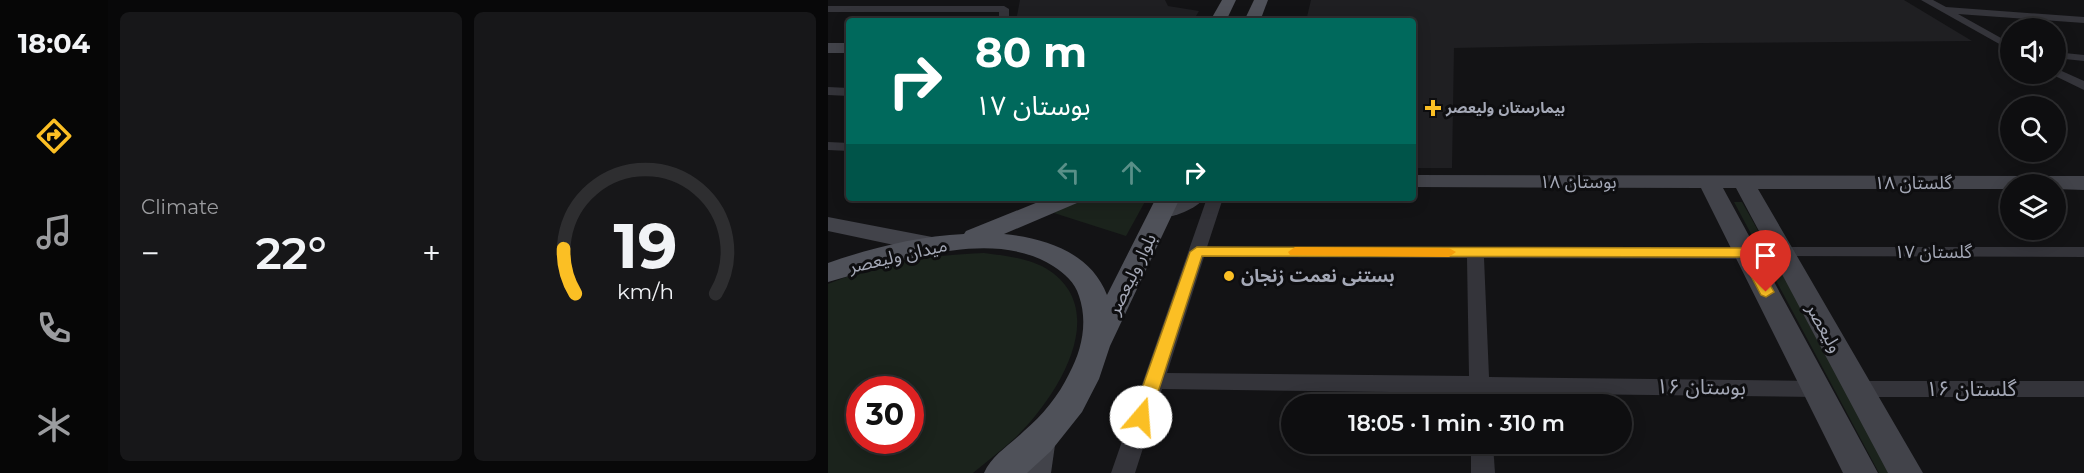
<!DOCTYPE html>
<meta charset="utf-8">
<style>
:root{--surface:#0e0e10;--page:#171719;--text:#f1f3f6;--muted:#9b9c9f;--line:#2e2e30;--accent:#fbbf24}
body{margin:0;font-family:Montserrat,"Noto Sans Arabic",sans-serif;background:var(--page);color:var(--text);height:100vh;display:flex;flex-direction:column;font-size:22px;white-space:nowrap}
*{box-sizing:border-box;margin:0}
p{font-size:20px;color:var(--muted)}
.icon{flex:none;width:33px;height:33px;fill:none;stroke:currentColor;stroke-width:2;stroke-linecap:round;stroke-linejoin:round}
.map{position:relative;flex:1;overflow:hidden}
.details{display:flex;flex-direction:column;gap:12px;padding:12px;background:#080809;width:720px}
.details>*{flex:none}
.guide{position:absolute;left:18px;top:18px;width:570px;height:183px;border-radius:6px;box-shadow:0 3px 15px #0003,0 0 0 2px var(--line);background:#00695c;color:#fff;overflow:hidden}
.controls{position:absolute;left:1172px;top:18px;display:grid;gap:12px}
.controls a{display:grid;place-items:center;width:66px;height:66px;border-radius:50%;background:var(--surface);box-shadow:0 3px 15px #0003,0 0 0 2px var(--line);font-size:30px}
.speed{position:absolute;left:18px;top:376px;display:flex;gap:12px;font-size:30px;font-weight:700;text-align:center}
.speed>*{display:grid;place-content:center;width:78px;height:78px;border-radius:50%;background:var(--surface);box-shadow:0 3px 15px #0003,0 0 0 2px var(--line);line-height:1}
.speed .limit{border:9px solid #d22;background:#fff;color:#111}
.pin{position:absolute;display:grid;place-items:center;width:51px;height:51px;color:#fff;margin:-62px -26px;border-radius:50% 50% 50% 0;rotate:-45deg;box-shadow:0 0 6px #0007}
.pin .icon{rotate:45deg}
.me{position:absolute;width:66px;margin:-33px;rotate:18deg;stroke-linejoin:round;filter:drop-shadow(0 0 4px #0008)}
.turn{display:flex;align-items:center;gap:21px;height:126px;padding:0 30px;font-size:27px}
.turn .icon{width:78px;height:78px;stroke-width:2.5}
.turn b{display:block;font-size:42px;line-height:51px}
.lanes{display:flex;align-items:center;height:57px;padding:0 30px;background:#0003;justify-content:center;gap:30px;direction:ltr}
.lanes .off{opacity:.35}
.big{font-size:45px;font-weight:600;line-height:1.1}
.details .card{flex:1;display:flex;flex-direction:column;justify-content:center;gap:9px;min-width:0;padding:0 21px;border-radius:9px;background:var(--page)}
.details .dial{align-items:center;gap:0}
.dial svg{height:156px;overflow:visible;fill:none;stroke:var(--line);stroke-width:7;stroke-linecap:round;text-anchor:middle}
.dial text{fill:var(--text);stroke:none}
.heat{display:flex;justify-content:space-between;align-items:center;font-size:33px;direction:ltr}
.details .tiles{flex:1;display:grid;gap:12px;grid-template-columns:repeat(2,1fr)}
.trip{position:absolute;left:453px;top:394px;width:351px;height:60px;border-radius:30px;background:var(--surface);box-shadow:0 3px 15px #0003,0 0 0 2px var(--line);font-weight:600;line-height:60px;text-align:center}
main{display:flex;flex:1;min-height:0}
.menu{display:flex;flex-direction:column;width:108px;justify-content:space-around;align-items:center;background:#060606;color:var(--muted)}
.menu .icon{width:42px;height:42px}
.menu .active{color:var(--accent)}
.menu b{font-size:27px;color:var(--text)}
.map>svg:first-child{display:block}
</style>
<main>
<nav class="menu">
<b>18:04</b>
<svg class="icon active" aria-label="directions" viewBox="0 0 24 24"><path d="M12 3l9 9-9 9-9-9zM9 14v-3h6M13 9l2 2-2 2"/></svg>
<svg class="icon" aria-label="music" viewBox="0 0 24 24"><path d="M9 18V5l10-2v13"/><circle cx="6" cy="18" r="3"/><circle cx="16" cy="16" r="3"/></svg>
<svg class="icon" aria-label="phone" viewBox="0 0 24 24"><path d="M5 4h4l2 5-3 2q2 4 5 5l2-3 5 2v4C11 20 4 13 5 4z"/></svg>
<svg class="icon" aria-label="climate" viewBox="0 0 24 24"><path d="M12 3v18M4 7l16 10M4 17L20 7"/></svg>
</nav>
<section class="details">
<div class="tiles">
<div class="card"><p>Climate</p>
<div class="heat"><a>−</a><b class="big">22°</b><a>+</a></div>
</div>
<div class="card dial"><svg viewBox="0 0 100 80">
<path d="M14 69A42 42 0 1 1 86 69"/>
<path d="M14 69A42 42 0 0 1 8 46" stroke="#fbbf24"/>
<text x="50" y="56" font-size="32" font-weight="700">19</text>
<text x="50" y="72" font-size="11">km/h</text>
</svg></div>
</div>
</section>
<div class="map">
<svg width="1256" height="473" viewBox="0 0 1256 473">
<rect width="100%" height="100%" fill="#131315"/>
<g fill="#1f1f22">
<polygon points="192,0 337,0 340,6 371,11 365,21 188,21"/>
<polygon points="483,0 1076,0 1144,41 876,43 626,48 624,168 585,168 585,21 478,21"/>
</g>
<g fill="#1b231c" fill-rule="evenodd">
<polygon points="256,198 319,198 298,236 226,213"/>
<polygon points="906,202 914,202 1066,473 1051,473"/>
<path d="M156,253c22,3 47,5 66,18 62,43 4,129 -34,166 -14,13 -29,24 -43,36h-145v-189c50,-21 102,-29 156,-31zM32,390h50v51h-50z"/>
</g>
<g fill="none" stroke-linecap="round" stroke-linejoin="round">
<g fill="#34343a" fill-rule="evenodd">
<polygon points="1093,0 1105,0 1118,7 1256,17 1256,23 1130,14 1182,43 1182,50"/>
<polygon points="0,6 176,6 181,9 181,21 171,21 171,12 0,12"/>
<polygon points="1227,52 1256,55 1256,61 1227,58"/>
<polygon points="1227,68 1256,81 1256,90 1223,74 1227,74"/>
<polygon points="0,87 21,88 21,96 0,95"/>
<polygon points="0,142 21,143 21,151 0,150"/>
<path d="M379,198h16l-16,49 545,2 2,4 -2,4 -6,2 -262,-1 5,119 328,4 7,2 4,6 -4,6 -7,2 -327,-4 1,12h-22v-12l-307,-4 -27,84h-24zM376,257l263,1 2,118 -302,-3z"/>
<polygon points="954,247 1256,247 1256,257 948,256 946,252 948,248"/>
<polygon points="1031,381 1256,381 1256,397 1031,397 1024,395 1020,389 1024,383"/>
<polygon points="643,444 665,444 667,473 643,473"/>
</g>
<g fill="#42434a" fill-rule="evenodd">
<rect x="0" y="43" width="21" height="10"/>
<polygon points="585,175 1256,176 1256,190 1227,189 1227,184 1182,184 1182,189 930,189 1095,473 1060,473 908,188 895,188 1050,473 1015,473 873,188 585,187"/>
<path d="M346,198h30c-8,12 -36,22 -50,19l-3,-5 3,-5z"/>
<polygon points="0,217 104,237 113,239 116,245 113,251 104,253 0,231"/>
<polygon points="212,424 224,428 228,438 223,473 189,473 196,438 200,428"/>
</g>
<g fill="#4f5159" fill-rule="evenodd">
<polygon points="394,0 408,0 398,21 382,21"/>
<polygon points="426,0 440,0 432,21 416,21"/>
<path d="M220,198h33l-4,5 -73,31c42,4 87,19 103,61l49,-97h24l-70,148 -11,33 -17,33 -31,39 -24,22h-43c8,-18 26,-28 40,-42 18,-15 35,-36 45,-57 13,-24 19,-52 10,-78 -4,-14 -15,-23 -26,-30 -63,-40 -161,-2 -225,16v-19c43,-15 90,-27 136,-29l2,-3z"/>
</g>
</g>
<polygon fill="#fbbf24" stroke="#a37c17" stroke-width="1.5" points="369,247 918,248 923,250 946,292 938,297 933,295 913,257 374,256 322,417 320,423 313,425 307,423 304,417 362,252"/>
<polygon fill="#f59e0b" points="467,247 621,248 628,252 621,257 462,255 460,252"/>
<g fill="#fbbf24" stroke="#0e0e10" stroke-width="2">
<path d="M602 99h6v6h6v6h-6v6h-6v-6h-6v-6h6z"/>
<circle cx="401" cy="276" r="6"/>
</g>
<g text-anchor="middle" stroke-width="6" stroke-linejoin="round" paint-order="stroke">
<g font-size="15" font-weight="bold" fill="#a4a8b6" stroke="#0e0e10" text-anchor="start">
<text x="618" y="113">بیمارستان ولیعصر</text>
</g>
<g font-size="18" fill="#a4a8b6" stroke="#0e0e10">
<text x="750" y="188">بوستان ۱۸</text>
<text x="1085" y="189">گلستان ۱۸</text>
<text x="1105" y="258">گلستان ۱۷</text>
<text transform="translate(70 256) rotate(-13)" y="6">میدان ولیعصر</text>
<text transform="translate(304 274) rotate(-64)" y="6">بلوار ولیعصر</text>
<text transform="translate(996 328) rotate(61)" y="6">ولیعصر</text>
</g>
<g font-size="18" font-weight="bold" fill="#a4a8b6" stroke="#0e0e10" text-anchor="start">
<text x="413" y="282">بستنی نعمت زنجان</text>
</g>
<g font-size="21" fill="#a4a8b6" stroke="#0e0e10">
<text transform="translate(873 387) rotate(1)" y="7">بوستان ۱۶</text>
<text x="1143" y="396">گلستان ۱۶</text>
</g>
</g>
</svg>
<div class="controls">
<a><svg class="icon" aria-label="sound" viewBox="0 0 24 24"><path d="M4 9h4l5-4v14l-5-4H4zM17 9q2 3 0 6"/></svg></a>
<a><svg class="icon" aria-label="search" viewBox="0 0 24 24"><circle cx="10" cy="10" r="6"/><path d="M15 15l6 6"/></svg></a>
<a><svg class="icon" aria-label="layers" viewBox="0 0 24 24"><path d="M12 4l9 5-9 5-9-5zM3 14l9 5 9-5"/></svg></a>
</div>
<div class="speed"><div class="limit">30</div></div>
<div class="pin" style="left:938px;top:292px;background:#d93025"><svg class="icon" aria-label="arrive" viewBox="0 0 24 24"><path d="M6 21V4h12l-3 4 3 4H6"/></svg></div>
<svg class="me" style="left:313px;top:417px" viewBox="-20 -20 40 40"><circle r="19" fill="#fff"/><path d="M0-13L10 11 0 6-10 11z" fill="#fbbf24"/></svg>
<div class="trip">18:05 · 1 min · 310 m</div>
<div class="guide">
<div class="turn"><svg class="icon" aria-label="right" viewBox="0 0 24 24"><path d="M7 20v-9h11M14 6l5 5-5 5"/></svg><div><b>80 m</b>بوستان ۱۷</div></div>
<div class="lanes"><svg class="icon off" aria-label="left" viewBox="0 0 24 24"><path d="M17 20v-9H6M10 6l-5 5 5 5"/></svg><svg class="icon off" aria-label="ahead" viewBox="0 0 24 24"><path d="M12 20V5M6 11l6-6 6 6"/></svg><svg class="icon" aria-label="right" viewBox="0 0 24 24"><path d="M7 20v-9h11M14 6l5 5-5 5"/></svg></div>
</div>
</div>
</main>
